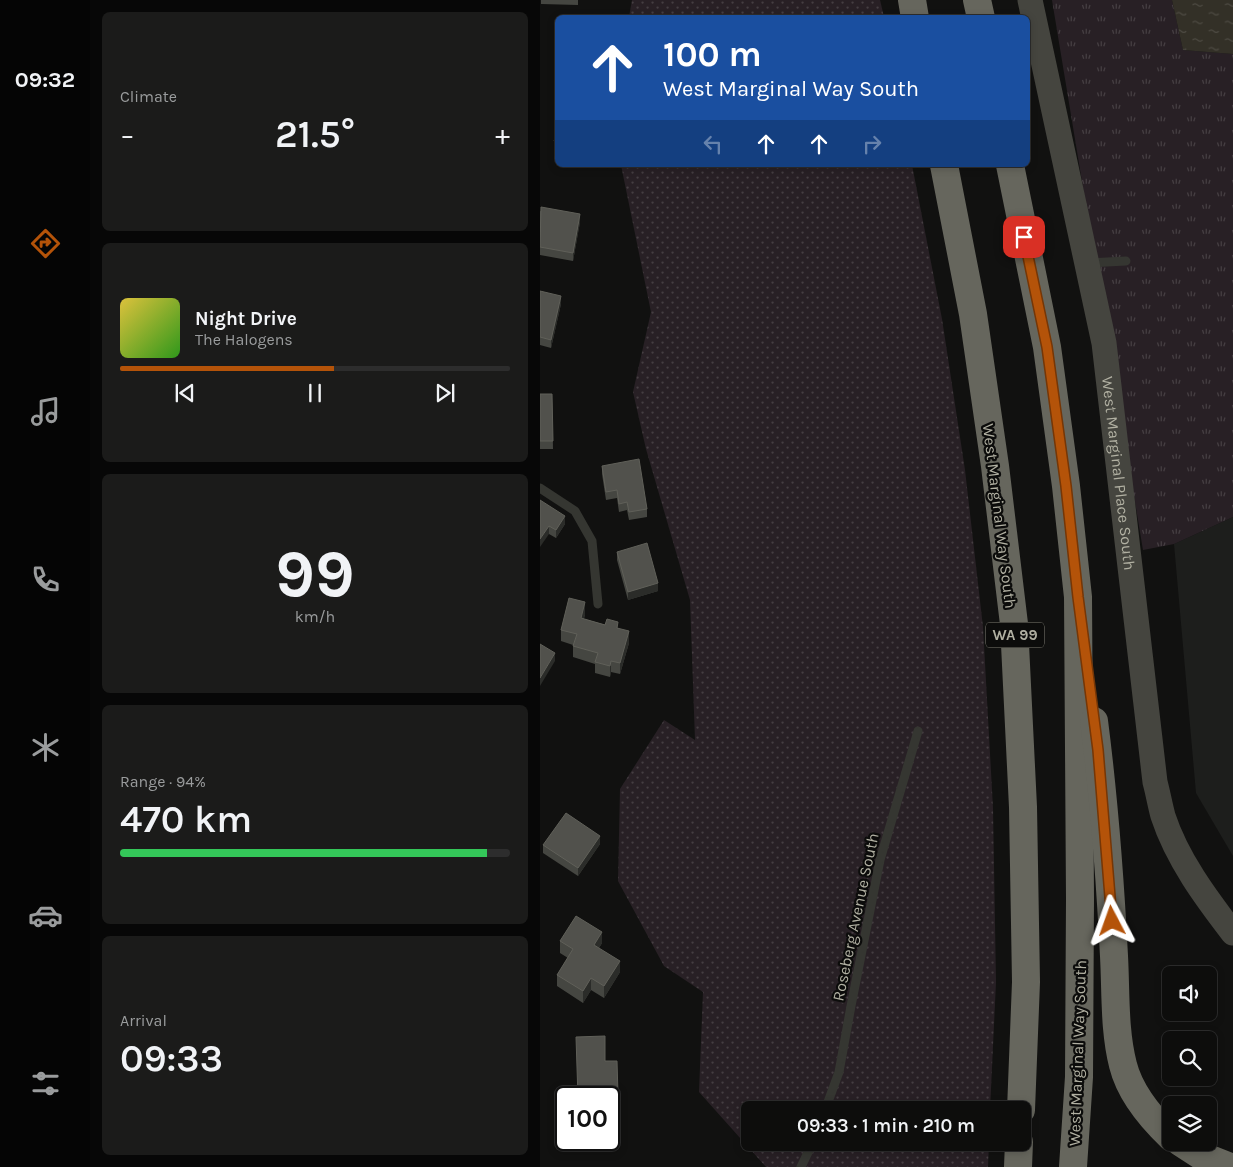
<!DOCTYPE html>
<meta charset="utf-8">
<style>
:root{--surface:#0d0d0c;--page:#1b1b1a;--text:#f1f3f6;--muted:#9a9c9d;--line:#2d2d2d;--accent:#b45309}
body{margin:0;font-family:Karla,sans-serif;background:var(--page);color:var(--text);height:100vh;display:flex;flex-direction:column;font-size:19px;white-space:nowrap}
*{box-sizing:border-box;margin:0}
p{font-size:16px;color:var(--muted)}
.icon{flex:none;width:28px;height:28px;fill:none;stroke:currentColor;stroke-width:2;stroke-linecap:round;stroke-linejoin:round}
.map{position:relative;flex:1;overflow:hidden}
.drawer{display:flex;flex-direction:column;gap:12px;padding:12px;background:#070707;width:450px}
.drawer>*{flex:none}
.guide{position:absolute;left:15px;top:15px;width:475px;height:152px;border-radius:8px;box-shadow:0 2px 8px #0003,0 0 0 1px var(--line);background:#1a4fa0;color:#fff;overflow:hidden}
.buttons{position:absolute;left:622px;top:966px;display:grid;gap:10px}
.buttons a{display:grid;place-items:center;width:55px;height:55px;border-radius:8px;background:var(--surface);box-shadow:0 2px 8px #0003,0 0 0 1px var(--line);font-size:25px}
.speed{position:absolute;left:15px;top:1086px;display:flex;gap:10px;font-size:25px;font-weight:700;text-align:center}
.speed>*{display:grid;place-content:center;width:65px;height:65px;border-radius:50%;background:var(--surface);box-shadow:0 2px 8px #0003,0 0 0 1px var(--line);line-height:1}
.speed .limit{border:2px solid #111;border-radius:8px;background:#fff;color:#111}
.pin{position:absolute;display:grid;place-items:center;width:42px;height:42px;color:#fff;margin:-21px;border-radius:10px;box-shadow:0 2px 8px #0006}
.me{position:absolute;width:55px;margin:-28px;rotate:356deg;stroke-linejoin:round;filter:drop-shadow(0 0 4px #0008)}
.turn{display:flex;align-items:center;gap:18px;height:105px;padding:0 25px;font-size:22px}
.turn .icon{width:65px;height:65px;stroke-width:2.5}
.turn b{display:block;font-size:35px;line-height:42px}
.lanes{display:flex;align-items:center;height:48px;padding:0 25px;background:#0003;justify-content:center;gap:25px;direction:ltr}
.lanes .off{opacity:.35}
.big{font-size:38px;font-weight:600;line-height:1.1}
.drawer .widget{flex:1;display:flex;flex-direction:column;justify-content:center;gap:8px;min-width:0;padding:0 18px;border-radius:8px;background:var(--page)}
.drawer .dial{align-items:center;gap:0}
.dial b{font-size:65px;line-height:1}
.song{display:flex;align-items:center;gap:15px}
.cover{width:60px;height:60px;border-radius:8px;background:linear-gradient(135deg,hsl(50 70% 55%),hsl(110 70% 35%))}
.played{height:5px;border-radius:2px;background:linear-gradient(90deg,var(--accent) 55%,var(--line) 55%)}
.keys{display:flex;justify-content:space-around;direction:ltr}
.heat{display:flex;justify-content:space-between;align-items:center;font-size:28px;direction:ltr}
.charge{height:8px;border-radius:4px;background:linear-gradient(90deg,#34c759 94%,var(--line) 0)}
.trip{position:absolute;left:201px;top:1101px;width:290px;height:50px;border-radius:8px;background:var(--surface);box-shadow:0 2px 8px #0003,0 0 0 1px var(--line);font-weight:600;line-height:50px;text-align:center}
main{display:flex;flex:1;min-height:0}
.tab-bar{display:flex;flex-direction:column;width:90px;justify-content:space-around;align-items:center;background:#050505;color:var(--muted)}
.tab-bar .icon{width:35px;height:35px}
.tab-bar .active{color:var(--accent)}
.tab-bar b{font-size:22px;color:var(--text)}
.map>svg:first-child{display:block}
</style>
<main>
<nav class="tab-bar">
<b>09:32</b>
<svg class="icon active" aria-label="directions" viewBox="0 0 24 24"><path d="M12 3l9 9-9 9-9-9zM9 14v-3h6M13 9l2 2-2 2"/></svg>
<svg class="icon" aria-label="music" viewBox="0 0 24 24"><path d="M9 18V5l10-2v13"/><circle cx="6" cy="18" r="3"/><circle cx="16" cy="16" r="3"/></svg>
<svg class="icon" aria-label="phone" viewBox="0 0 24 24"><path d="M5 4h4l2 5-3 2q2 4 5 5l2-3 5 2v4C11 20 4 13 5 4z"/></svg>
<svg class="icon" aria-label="climate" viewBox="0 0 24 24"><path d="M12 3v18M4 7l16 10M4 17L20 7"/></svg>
<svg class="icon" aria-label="car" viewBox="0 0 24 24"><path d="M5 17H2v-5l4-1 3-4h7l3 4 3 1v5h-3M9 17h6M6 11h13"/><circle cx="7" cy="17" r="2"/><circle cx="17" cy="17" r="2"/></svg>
<svg class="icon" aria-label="filters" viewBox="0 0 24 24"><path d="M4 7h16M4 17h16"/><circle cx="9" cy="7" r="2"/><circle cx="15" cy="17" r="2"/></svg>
</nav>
<section class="drawer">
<div class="widget"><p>Climate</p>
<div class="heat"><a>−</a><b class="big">21.5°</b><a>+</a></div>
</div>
<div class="widget">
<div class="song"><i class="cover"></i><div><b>Night Drive</b><p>The Halogens</p></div></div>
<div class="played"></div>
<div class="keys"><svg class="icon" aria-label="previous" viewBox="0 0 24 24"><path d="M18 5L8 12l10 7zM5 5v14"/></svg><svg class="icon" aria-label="pause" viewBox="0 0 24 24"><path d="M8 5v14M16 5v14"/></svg><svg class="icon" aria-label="next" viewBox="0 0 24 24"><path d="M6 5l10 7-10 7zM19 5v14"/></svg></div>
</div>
<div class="widget dial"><b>99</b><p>km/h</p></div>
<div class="widget"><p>Range · 94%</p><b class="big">470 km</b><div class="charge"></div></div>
<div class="widget"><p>Arrival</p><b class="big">09:33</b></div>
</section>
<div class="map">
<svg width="693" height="1167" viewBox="0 0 693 1167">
<defs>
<pattern id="grass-dots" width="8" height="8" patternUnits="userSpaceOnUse" patternTransform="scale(1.25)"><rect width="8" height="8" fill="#282025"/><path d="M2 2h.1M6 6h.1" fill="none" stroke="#453e42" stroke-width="1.8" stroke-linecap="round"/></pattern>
<pattern id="park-tufts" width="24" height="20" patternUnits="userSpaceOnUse" patternTransform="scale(1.25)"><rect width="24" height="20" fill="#282025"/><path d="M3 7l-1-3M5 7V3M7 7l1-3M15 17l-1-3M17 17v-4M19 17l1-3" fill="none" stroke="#453e42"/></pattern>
<pattern id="water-ripples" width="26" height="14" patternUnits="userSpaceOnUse" patternTransform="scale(1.25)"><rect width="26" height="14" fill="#333027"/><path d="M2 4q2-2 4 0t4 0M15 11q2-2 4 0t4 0" fill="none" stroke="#4e4b43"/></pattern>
</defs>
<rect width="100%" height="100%" fill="#111110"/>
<polygon fill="#1d1e1c" points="693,517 693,856 656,793 634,544"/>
<g fill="url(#grass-dots)">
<polygon points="92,0 340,0 344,17 89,17"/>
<polygon points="81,165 372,165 402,319 425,470 443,627 453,808 456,982 450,1110 210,1110 210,1142 449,1143 448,1167 226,1167 159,1092 163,992 124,966 78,881 80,789 124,720 155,740 150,600 106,449 93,392 111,312"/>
</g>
<polygon fill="url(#park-tufts)" points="512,0 632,0 643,50 693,54 693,517 634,544 603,550"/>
<polygon fill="url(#water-ripples)" points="632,0 693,0 693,54 643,50"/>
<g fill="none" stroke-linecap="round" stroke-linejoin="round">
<g stroke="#353631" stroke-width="9">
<polyline points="548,263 586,261"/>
<polyline points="0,488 35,511 52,541 58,604"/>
<polyline points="285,1110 299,1072 311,1006 340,860 378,731"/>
<polyline points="261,1167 273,1142"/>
</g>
<path stroke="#45453f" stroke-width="25" id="s1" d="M490,0l74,343 51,439c3,11 5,23 8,34 14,43 43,82 70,117"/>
<g stroke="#66665d" stroke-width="28">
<polyline points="372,0 375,18"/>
<polyline points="437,0 441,18"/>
<polyline points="404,165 433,314 455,466 474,624 483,807 486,982 481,1110"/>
<polyline points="470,165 507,347 526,486 538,597 540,899 539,1077 533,1167"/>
<path d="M554,721c10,78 16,156 20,235 2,36 0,74 9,109 7,28 28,53 48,72"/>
<polyline points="640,1142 660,1155 690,1167"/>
<polyline points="478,1167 479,1142"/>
</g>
</g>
<g fill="#454641">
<polygon points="1,0 38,0 38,5 1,4"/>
<polygon points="18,133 18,151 14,149 14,141"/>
<polygon points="0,211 40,222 33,261 0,255"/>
<polygon points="0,291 21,304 11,348 0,345"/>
<polygon points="0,394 12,394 13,449 0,449"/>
<polygon points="62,466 107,509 107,517 89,520 87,510 79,512 77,498 66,500 62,474"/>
<polygon points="0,500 25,524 16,538 9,534"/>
<polygon points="77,552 118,591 88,600 77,560"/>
<polygon points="45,614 44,619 78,628 89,643 80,674 71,672 70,677 55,673 55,664 33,657 33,645 21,641 21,630"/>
<polygon points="60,844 38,876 3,853 3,845"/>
<polygon points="20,941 62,943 59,948 80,972 64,998 51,990 43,1003 17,986 17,975 28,958 20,953"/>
<polygon points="65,1061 78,1095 78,1107 69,1107 69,1098 38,1098"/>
</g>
<g fill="#2b2c29">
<polygon points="40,214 40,222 33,261 33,253"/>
<polygon points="21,296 21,304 11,348 11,340"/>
<polygon points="25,516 25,524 16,538 16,530"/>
<polygon points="9,526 9,534 0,547 0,539"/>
<polygon points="118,583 118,591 88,600 88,592"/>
<polygon points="45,602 45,614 41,629 41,618"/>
<polygon points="89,631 89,643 80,674 80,663"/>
<polygon points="15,653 15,661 0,686 0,678"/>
<polygon points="71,661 71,672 70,677 70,666"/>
<polygon points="60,836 60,844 38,876 38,868"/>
<polygon points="62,932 62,943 54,956 54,945"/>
<polygon points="80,961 80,972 64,998 64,986"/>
<polygon points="51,978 51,990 43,1003 43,991"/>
</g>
<g fill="#51514c" stroke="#606059">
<polygon points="18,133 18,143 14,141"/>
<polygon points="1,207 40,214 33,253 0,247"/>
<polygon points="0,291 21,296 11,340 0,337"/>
<polygon points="0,394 12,394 13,441 0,441"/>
<polygon points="99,459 107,509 89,512 87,502 79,504 77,490 66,492 62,466"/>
<polygon points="0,500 25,516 16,530 9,526 0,539"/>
<polygon points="107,543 118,583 88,592 77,552"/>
<polygon points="29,598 45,602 41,618 65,625 67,619 78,622 77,628 89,631 80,663 71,661 70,666 55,662 58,653 33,646 37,634 21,630"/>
<polygon points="0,644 15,653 0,678"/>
<polygon points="26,813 60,836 38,868 3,845"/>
<polygon points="36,916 62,932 54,945 80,961 64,986 51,978 43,991 17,975 33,949 20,941"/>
<polygon points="65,1036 65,1061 77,1061 78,1095 65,1096 65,1098 38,1098 36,1037"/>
</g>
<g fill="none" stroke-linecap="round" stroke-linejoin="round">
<g stroke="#753606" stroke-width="12">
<polyline id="route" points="484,237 507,347 526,486 538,597 558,750 572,921"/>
</g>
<use href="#route" stroke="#b45309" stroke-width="9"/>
</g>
<g text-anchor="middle" stroke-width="4.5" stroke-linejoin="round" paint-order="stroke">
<rect fill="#0c0c0b" stroke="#807f75" stroke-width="1" x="446" y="622.5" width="58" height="25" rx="4"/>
<g font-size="15" font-weight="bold" fill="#b1b0a2">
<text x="475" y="640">WA 99</text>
</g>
<g font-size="16" fill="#b1b0a2" stroke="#0c0c0b">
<text dy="6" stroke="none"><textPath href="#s1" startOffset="482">West Marginal Place South</textPath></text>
<text transform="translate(460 516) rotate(83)" y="6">West Marginal Way South</text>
<text transform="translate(315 917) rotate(-78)" y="6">Roseberg Avenue South</text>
<text transform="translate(537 1053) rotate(-88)" y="6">West Marginal Way South</text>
</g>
</g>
</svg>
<div class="buttons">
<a><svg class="icon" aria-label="sound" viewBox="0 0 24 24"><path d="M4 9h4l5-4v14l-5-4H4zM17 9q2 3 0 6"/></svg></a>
<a><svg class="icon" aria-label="search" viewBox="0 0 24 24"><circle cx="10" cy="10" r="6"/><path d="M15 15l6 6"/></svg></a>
<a><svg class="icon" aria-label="layers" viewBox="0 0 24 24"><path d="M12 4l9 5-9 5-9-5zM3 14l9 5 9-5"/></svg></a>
</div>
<div class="speed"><div class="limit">100</div></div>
<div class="pin" style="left:484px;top:237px;background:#d93025"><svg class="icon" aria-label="arrive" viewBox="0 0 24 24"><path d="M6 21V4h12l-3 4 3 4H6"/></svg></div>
<svg class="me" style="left:572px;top:921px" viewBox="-20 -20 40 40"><path d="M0-17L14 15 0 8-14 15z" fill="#b45309" stroke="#fff" stroke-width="4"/></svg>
<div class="trip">09:33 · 1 min · 210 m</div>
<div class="guide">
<div class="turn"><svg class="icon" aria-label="ahead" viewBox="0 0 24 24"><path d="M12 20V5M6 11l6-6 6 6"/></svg><div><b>100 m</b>West Marginal Way South</div></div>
<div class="lanes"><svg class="icon off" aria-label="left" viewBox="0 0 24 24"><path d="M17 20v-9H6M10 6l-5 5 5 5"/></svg><svg class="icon" aria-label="ahead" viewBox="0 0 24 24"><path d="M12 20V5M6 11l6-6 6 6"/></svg><svg class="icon" aria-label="ahead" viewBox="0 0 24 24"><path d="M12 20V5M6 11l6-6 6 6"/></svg><svg class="icon off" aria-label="right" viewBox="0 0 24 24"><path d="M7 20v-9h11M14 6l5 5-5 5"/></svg></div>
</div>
</div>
</main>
